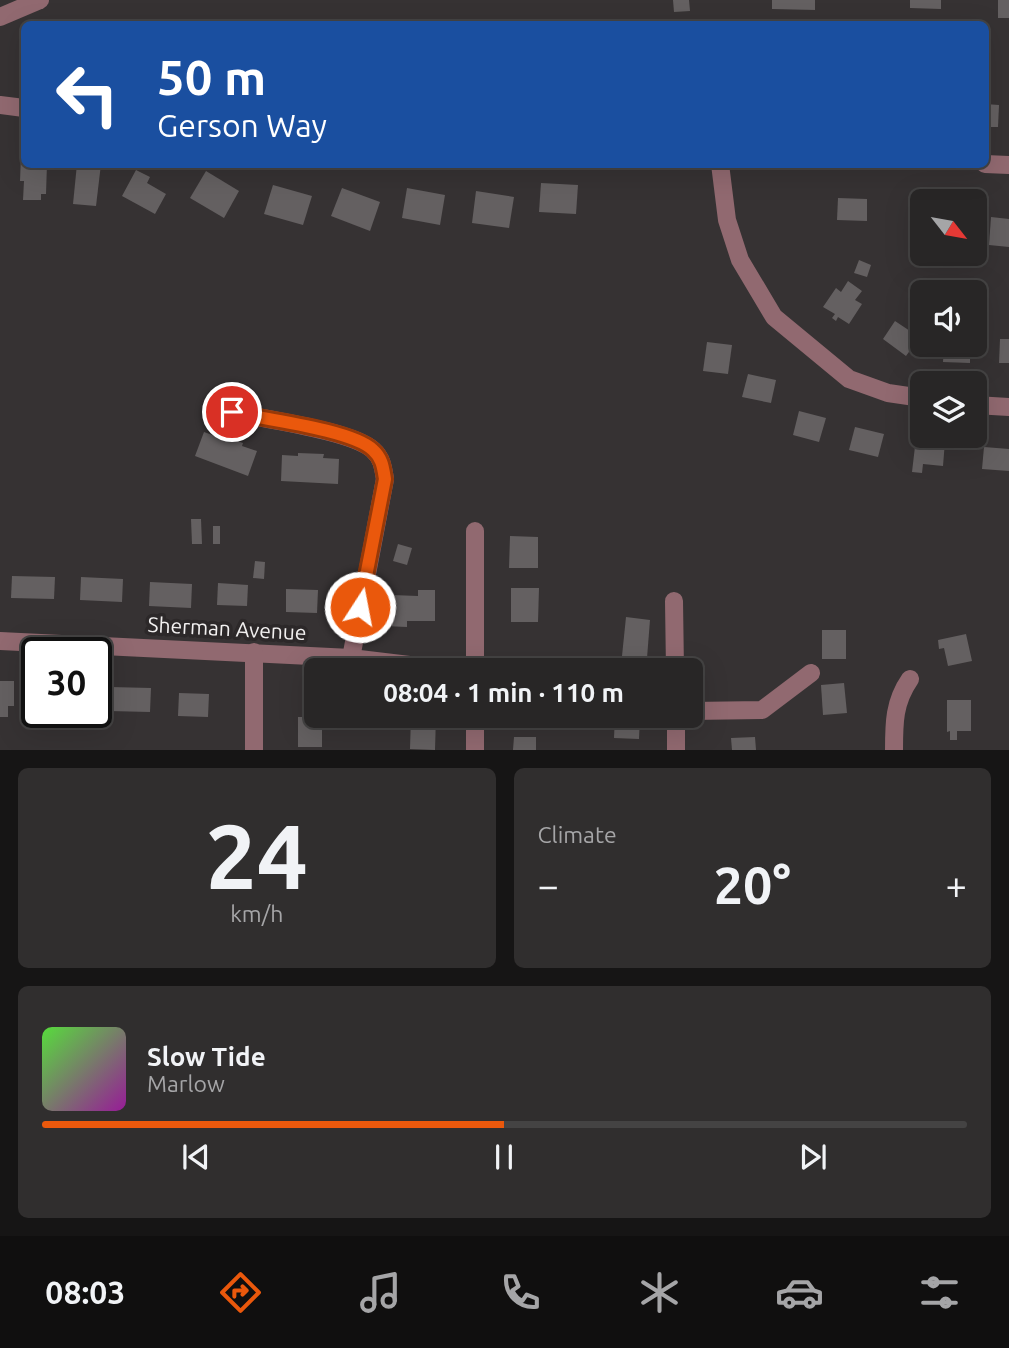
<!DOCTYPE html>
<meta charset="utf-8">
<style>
:root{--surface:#282626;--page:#302e2e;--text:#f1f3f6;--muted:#a5a5a7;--line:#444343;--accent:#ea580c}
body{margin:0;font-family:Ubuntu,sans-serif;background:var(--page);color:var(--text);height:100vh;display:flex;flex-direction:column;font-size:26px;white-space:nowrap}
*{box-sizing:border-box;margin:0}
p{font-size:23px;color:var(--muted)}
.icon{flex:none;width:38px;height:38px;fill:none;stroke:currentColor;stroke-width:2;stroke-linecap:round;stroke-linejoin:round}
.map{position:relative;height:750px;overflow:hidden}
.drawer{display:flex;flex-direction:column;gap:18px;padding:18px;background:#161515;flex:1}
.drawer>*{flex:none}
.hud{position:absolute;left:21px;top:21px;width:968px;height:147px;border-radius:10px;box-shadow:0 7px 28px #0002,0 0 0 2px var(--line);background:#1a4fa0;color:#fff;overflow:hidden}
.needle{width:46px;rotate:121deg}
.controls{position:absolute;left:910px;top:189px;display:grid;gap:14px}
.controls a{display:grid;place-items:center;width:77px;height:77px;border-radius:10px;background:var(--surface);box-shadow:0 7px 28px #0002,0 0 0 2px var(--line);font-size:35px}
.speed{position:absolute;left:21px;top:637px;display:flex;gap:14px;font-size:35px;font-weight:700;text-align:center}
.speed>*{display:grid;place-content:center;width:91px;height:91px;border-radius:50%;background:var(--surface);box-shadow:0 7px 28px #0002,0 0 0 2px var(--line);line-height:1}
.speed .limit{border:4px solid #111;border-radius:10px;background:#fff;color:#111}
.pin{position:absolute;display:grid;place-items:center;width:60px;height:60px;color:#fff;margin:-30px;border:4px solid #fff;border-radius:50%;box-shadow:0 2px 7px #0007}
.me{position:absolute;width:77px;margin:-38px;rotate:11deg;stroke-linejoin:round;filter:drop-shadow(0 0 5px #0008)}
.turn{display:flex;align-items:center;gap:24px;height:147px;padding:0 21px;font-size:32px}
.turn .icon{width:91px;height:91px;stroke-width:2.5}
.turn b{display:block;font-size:49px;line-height:60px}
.big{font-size:52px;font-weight:700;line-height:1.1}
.drawer .card{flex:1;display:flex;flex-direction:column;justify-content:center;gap:10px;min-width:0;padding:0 24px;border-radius:10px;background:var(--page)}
.drawer .dial{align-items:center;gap:0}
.dial b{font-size:91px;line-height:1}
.song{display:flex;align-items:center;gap:21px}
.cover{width:84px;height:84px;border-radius:10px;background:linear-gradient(135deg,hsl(110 70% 55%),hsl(300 70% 35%))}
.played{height:7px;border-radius:4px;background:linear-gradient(90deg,var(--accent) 50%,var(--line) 50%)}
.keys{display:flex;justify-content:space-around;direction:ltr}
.heat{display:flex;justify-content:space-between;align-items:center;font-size:38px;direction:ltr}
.drawer .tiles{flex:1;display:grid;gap:18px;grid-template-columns:1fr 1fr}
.card:last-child{grid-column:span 2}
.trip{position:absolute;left:304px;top:658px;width:399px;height:70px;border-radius:10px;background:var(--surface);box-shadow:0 7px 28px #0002,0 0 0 2px var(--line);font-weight:700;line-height:70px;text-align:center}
.dock{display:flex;height:112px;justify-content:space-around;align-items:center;background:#100f0f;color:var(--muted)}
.dock .icon{width:49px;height:49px}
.dock .selected{color:var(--accent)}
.dock b{font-size:32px;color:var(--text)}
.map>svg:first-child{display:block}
</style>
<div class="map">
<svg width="1009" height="750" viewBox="0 0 1009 750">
<rect width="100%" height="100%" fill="#363233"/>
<g fill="#646061">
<polygon points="673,0 689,0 690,11 674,12"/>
<polygon points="772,0 815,0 815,10 772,9"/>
<polygon points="910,0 941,0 941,9 910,8"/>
<rect x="998" y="0" width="11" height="18"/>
<polygon points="99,19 136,20 136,24 99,24"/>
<polygon points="985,104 999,105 998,127 985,127"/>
<polygon points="21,155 24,155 24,164 47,164 46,194 41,194 41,200 23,200 24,181 20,181"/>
<polygon points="77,164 101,164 96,206 73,204"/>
<polygon points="136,170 150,177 147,183 166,194 155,214 122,196"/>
<polygon points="206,171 239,191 224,218 190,198"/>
<polygon points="541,183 578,185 576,214 539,212"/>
<polygon points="273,185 312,196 303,225 264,214"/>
<polygon points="342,188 380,202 370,231 331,216"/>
<polygon points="407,188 445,195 440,225 402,218"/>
<polygon points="476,191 514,197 509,228 472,223"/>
<polygon points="838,198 867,199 867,221 837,220"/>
<polygon points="991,217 1009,219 1009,247 989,245"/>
<polygon points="859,260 871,265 867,277 854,273"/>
<polygon points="848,281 862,291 855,300 862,304 849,324 838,317 836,321 832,318 835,314 823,307 836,288 841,292"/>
<polygon points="895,321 919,337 913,345 916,347 914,351 911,349 906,356 883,339"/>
<polygon points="1000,339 1009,339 1009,363 999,363"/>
<polygon points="707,342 732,345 728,374 703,371"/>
<polygon points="944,345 970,345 970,363 943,362"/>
<polygon points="748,374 776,380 771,403 742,397"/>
<polygon points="799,411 826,418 819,442 793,435"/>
<polygon points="855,427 884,434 878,457 849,450"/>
<polygon points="204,432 218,437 219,434 243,443 242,446 257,451 248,476 195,456"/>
<polygon points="916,438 945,441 943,466 923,464 922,473 912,472"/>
<polygon points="984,447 1009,449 1009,471 982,469"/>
<polygon points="298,453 324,454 323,458 339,459 338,484 281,481 282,455 298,456"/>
<polygon points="191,519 201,519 202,544 192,544"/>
<rect x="213" y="526" width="7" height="18"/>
<polygon points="510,536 538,537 538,568 509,568"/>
<polygon points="398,544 412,548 407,565 393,561"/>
<polygon points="255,561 265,562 264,579 253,578"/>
<polygon points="12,576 55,577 54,599 11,598"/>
<polygon points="81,577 123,579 122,602 80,600"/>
<polygon points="150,582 192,584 191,608 149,606"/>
<polygon points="218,583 248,585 247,606 217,605"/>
<polygon points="511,588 539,588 538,622 511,622"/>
<polygon points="286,589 318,590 317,613 286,612"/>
<polygon points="418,590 435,590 435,621 407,621 407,627 384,626 384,602 392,602 392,595 418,596"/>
<polygon points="626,617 650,620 647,658 622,656"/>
<rect x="822" y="630" width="24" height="29"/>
<polygon points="966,634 972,661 948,666 944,648 939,649 938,640"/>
<rect x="512" y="659" width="26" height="11"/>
<polygon points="0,681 14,681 14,706 8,706 8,717 0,717"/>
<polygon points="844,683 847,713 823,715 821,685"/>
<polygon points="110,687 151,688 150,712 109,711"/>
<polygon points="179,693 209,694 208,717 178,716"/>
<polygon points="947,700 971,700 971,731 957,731 957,740 950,740 950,731 947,732"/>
<polygon points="411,716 436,716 435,750 410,749"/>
<polygon points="615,716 640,716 639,739 614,738"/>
<rect x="298" y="717" width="24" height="30"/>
<polygon points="514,737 536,737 536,750 513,750"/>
<polygon points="755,737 756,750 732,750 731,738"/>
</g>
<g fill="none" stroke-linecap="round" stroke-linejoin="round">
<g stroke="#916970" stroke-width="18">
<polyline points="0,17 40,0"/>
<polyline points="0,105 24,108"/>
<polyline points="720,164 727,220 740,260 774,317 849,379 888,393 922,398"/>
<polyline points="985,164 1009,165"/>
<polyline points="975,405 1009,407"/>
<path d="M232,412c31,7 121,19 141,38 9,8 10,17 12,29l-34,179"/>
<polyline points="674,601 675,670"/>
<polyline points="0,641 351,658 451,670"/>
<polyline points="475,670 475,531"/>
<polyline points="691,711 762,710 811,673"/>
<polyline points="676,716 676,750"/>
<polyline points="254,750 254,652"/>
<polyline points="475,750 475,716"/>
<path d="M894,750c0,-27 0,-48 16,-71"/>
</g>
</g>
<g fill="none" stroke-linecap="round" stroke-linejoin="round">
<g stroke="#983908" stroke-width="18">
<path id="route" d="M232,412c31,7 121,18 141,38 9,8 10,17 12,29l-25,128"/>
</g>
<use href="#route" stroke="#ea580c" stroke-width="12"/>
</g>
<g text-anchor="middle" stroke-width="7" stroke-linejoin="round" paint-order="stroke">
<g font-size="21" fill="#f2f0f0" stroke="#2c2829">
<text transform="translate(227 629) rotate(3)" y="7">Sherman Avenue</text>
</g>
</g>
</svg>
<div class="controls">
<a><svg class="needle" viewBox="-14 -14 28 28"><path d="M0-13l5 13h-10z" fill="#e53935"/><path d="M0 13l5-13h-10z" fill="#a5a5a7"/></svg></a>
<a><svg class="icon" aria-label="sound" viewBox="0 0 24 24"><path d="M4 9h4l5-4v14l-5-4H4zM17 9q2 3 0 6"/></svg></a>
<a><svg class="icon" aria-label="layers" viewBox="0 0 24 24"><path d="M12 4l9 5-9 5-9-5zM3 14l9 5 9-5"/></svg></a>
</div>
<div class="speed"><div class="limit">30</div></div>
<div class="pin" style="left:232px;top:412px;background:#d93025"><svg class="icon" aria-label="arrive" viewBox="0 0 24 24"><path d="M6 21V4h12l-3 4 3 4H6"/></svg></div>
<svg class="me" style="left:360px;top:607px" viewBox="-20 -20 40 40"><circle r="17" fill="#ea580c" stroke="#fff" stroke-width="3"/><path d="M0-11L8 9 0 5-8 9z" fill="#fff"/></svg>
<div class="trip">08:04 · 1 min · 110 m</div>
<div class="hud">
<div class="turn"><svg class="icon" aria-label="left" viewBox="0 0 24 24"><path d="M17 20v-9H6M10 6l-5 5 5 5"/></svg><div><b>50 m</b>Gerson Way</div></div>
</div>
</div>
<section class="drawer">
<div class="tiles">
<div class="card dial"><b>24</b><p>km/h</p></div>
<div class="card"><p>Climate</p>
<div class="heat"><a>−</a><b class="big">20°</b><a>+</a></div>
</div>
<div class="card">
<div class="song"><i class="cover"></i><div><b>Slow Tide</b><p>Marlow</p></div></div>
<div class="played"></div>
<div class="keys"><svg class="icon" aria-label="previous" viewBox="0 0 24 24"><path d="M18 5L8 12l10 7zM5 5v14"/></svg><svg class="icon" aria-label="pause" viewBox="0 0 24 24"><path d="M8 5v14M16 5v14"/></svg><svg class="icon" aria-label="next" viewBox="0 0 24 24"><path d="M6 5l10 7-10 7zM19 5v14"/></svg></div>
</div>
</div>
</section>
<nav class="dock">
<b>08:03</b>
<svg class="icon selected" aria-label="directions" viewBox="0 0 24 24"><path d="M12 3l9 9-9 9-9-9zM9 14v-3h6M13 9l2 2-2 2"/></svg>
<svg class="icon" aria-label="music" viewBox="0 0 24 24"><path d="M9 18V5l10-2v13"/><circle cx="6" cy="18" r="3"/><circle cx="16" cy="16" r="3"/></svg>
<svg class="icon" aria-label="phone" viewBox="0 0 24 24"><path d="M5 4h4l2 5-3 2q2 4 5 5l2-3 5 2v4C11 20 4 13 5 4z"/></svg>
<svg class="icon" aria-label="climate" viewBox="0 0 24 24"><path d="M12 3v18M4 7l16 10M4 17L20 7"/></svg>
<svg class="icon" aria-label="car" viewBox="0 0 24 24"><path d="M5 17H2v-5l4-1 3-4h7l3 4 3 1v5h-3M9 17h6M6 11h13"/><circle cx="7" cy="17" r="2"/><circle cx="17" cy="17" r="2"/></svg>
<svg class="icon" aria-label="filters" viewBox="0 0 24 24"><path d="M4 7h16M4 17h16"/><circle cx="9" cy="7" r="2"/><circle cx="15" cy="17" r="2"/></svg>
</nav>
